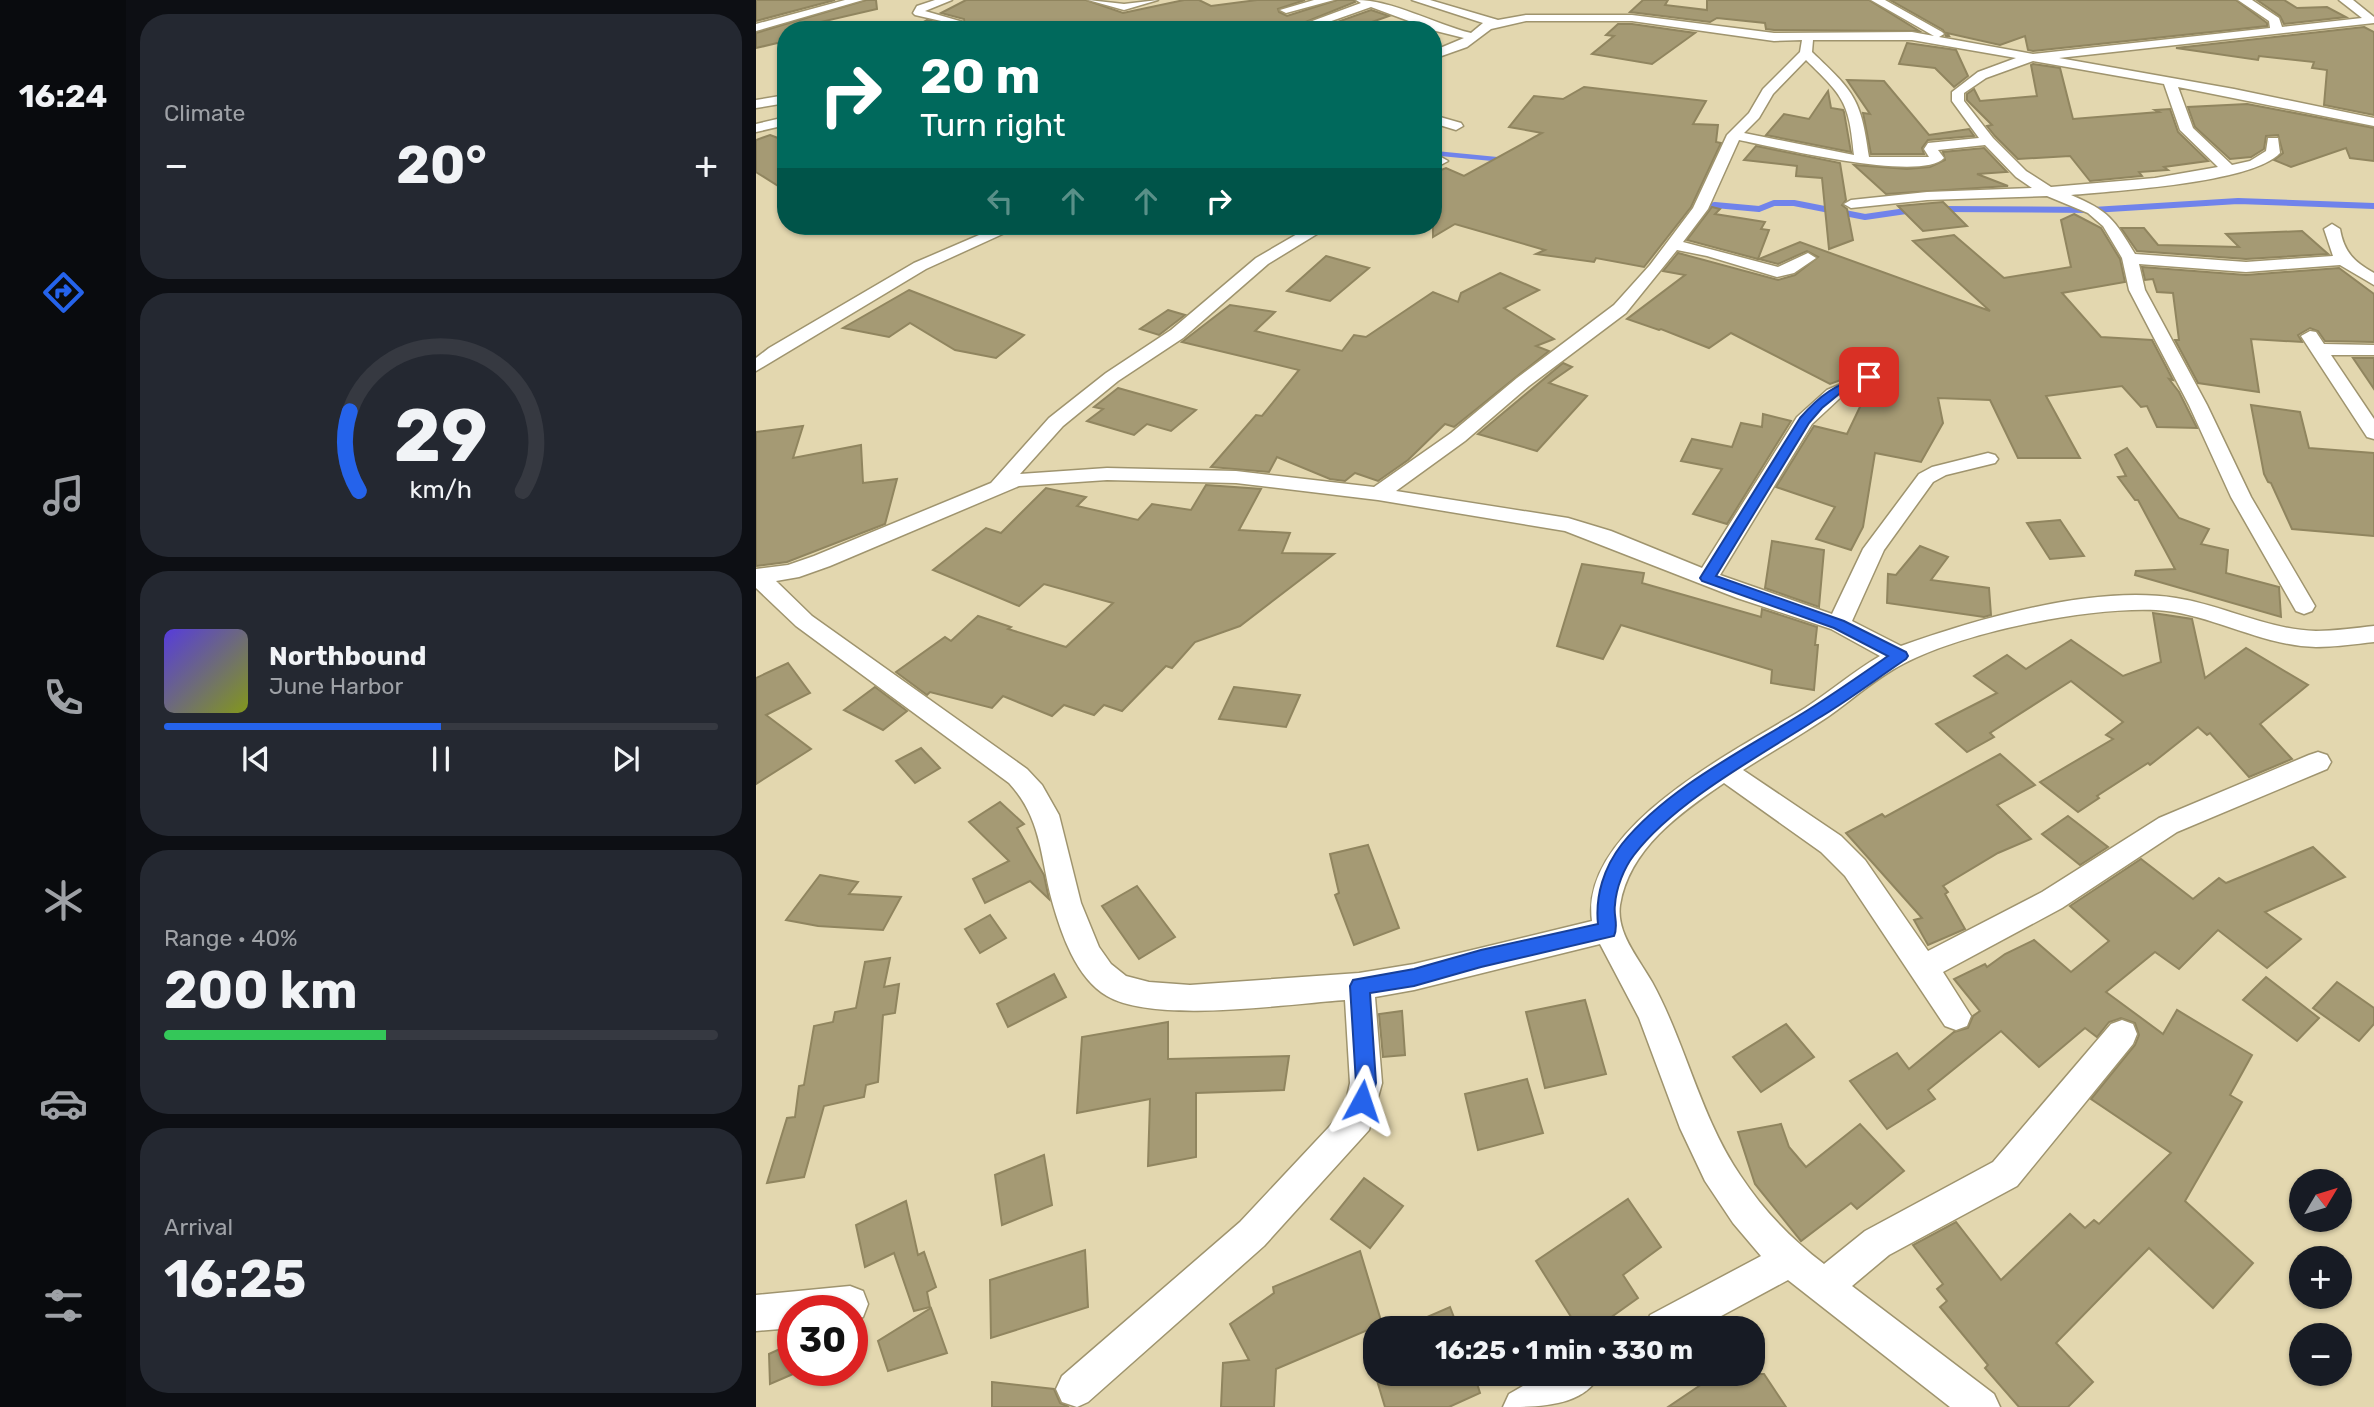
<!DOCTYPE html>
<meta charset="utf-8">
<style>
:root{--surface:#171b24;--page:#242831;--text:#f1f3f6;--muted:#9ea1a6;--line:#363941;--accent:#2563eb}
body{margin:0;font-family:Rubik,sans-serif;background:var(--page);color:var(--text);height:100vh;display:flex;flex-direction:column;font-size:26px;white-space:nowrap}
*{box-sizing:border-box;margin:0}
p{font-size:23px;color:var(--muted)}
.icon{flex:none;width:38px;height:38px;fill:none;stroke:currentColor;stroke-width:2;stroke-linecap:round;stroke-linejoin:round}
.map{position:relative;flex:1;overflow:hidden}
.drawer{display:flex;flex-direction:column;gap:14px;padding:14px;background:#0d0f14;width:630px}
.drawer>*{flex:none}
.guide{position:absolute;left:21px;top:21px;width:665px;height:214px;border-radius:28px;box-shadow:0 2px 5px #0004;background:#00695c;color:#fff;overflow:hidden}
.needle{width:46px;rotate:52deg}
.controls{position:absolute;left:1533px;top:1169px;display:grid;gap:14px}
.controls a{display:grid;place-items:center;width:63px;height:63px;border-radius:50%;background:var(--surface);box-shadow:0 2px 5px #0004;font-size:35px}
.speed{position:absolute;left:21px;top:1295px;display:flex;gap:14px;font-size:35px;font-weight:700;text-align:center}
.speed>*{display:grid;place-content:center;width:91px;height:91px;border-radius:50%;background:var(--surface);box-shadow:0 2px 5px #0004;line-height:1}
.speed .limit{border:10px solid #d22;background:#fff;color:#111}
.pin{position:absolute;display:grid;place-items:center;width:60px;height:60px;color:#fff;margin:-30px;border-radius:14px;box-shadow:0 4px 10px #0006}
.me{position:absolute;width:77px;margin:-38px;rotate:5deg;stroke-linejoin:round;filter:drop-shadow(0 0 5px #0008)}
.turn{display:flex;align-items:center;gap:24px;height:147px;padding:0 28px;font-size:32px}
.turn .icon{width:91px;height:91px;stroke-width:2.5}
.turn b{display:block;font-size:49px;line-height:60px}
.lanes{display:flex;align-items:center;height:66px;padding:0 28px;background:#0003;justify-content:center;gap:35px;direction:ltr}
.lanes .off{opacity:.35}
.big{font-size:52px;font-weight:700;line-height:1.1}
.drawer .card{flex:1;display:flex;flex-direction:column;justify-content:center;gap:10px;min-width:0;padding:0 24px;border-radius:28px;background:var(--page)}
.drawer .dial{align-items:center;gap:0}
.dial svg{height:182px;overflow:visible;fill:none;stroke:var(--line);stroke-width:7;stroke-linecap:round;text-anchor:middle}
.dial text{fill:var(--text);stroke:none}
.song{display:flex;align-items:center;gap:21px}
.cover{width:84px;height:84px;border-radius:10px;background:linear-gradient(135deg,hsl(250 70% 55%),hsl(70 70% 35%))}
.played{height:7px;border-radius:4px;background:linear-gradient(90deg,var(--accent) 50%,var(--line) 50%)}
.keys{display:flex;justify-content:space-around;direction:ltr}
.heat{display:flex;justify-content:space-between;align-items:center;font-size:38px;direction:ltr}
.charge{height:10px;border-radius:5px;background:linear-gradient(90deg,#34c759 40%,var(--line) 0)}
.trip{position:absolute;left:607px;top:1316px;width:402px;height:70px;border-radius:28px;background:var(--surface);box-shadow:0 2px 5px #0004;font-weight:700;line-height:70px;text-align:center}
main{display:flex;flex:1;min-height:0}
.dock{display:flex;flex-direction:column;width:126px;justify-content:space-around;align-items:center;background:#090b0e;color:var(--muted)}
.dock .icon{width:49px;height:49px}
.dock .active{color:var(--accent)}
.dock b{font-size:32px;color:var(--text)}
.map>svg:first-child{display:block}
</style>
<main>
<nav class="dock">
<b>16:24</b>
<svg class="icon active" aria-label="directions" viewBox="0 0 24 24"><path d="M12 3l9 9-9 9-9-9zM9 14v-3h6M13 9l2 2-2 2"/></svg>
<svg class="icon" aria-label="music" viewBox="0 0 24 24"><path d="M9 18V5l10-2v13"/><circle cx="6" cy="18" r="3"/><circle cx="16" cy="16" r="3"/></svg>
<svg class="icon" aria-label="phone" viewBox="0 0 24 24"><path d="M5 4h4l2 5-3 2q2 4 5 5l2-3 5 2v4C11 20 4 13 5 4z"/></svg>
<svg class="icon" aria-label="climate" viewBox="0 0 24 24"><path d="M12 3v18M4 7l16 10M4 17L20 7"/></svg>
<svg class="icon" aria-label="car" viewBox="0 0 24 24"><path d="M5 17H2v-5l4-1 3-4h7l3 4 3 1v5h-3M9 17h6M6 11h13"/><circle cx="7" cy="17" r="2"/><circle cx="17" cy="17" r="2"/></svg>
<svg class="icon" aria-label="filters" viewBox="0 0 24 24"><path d="M4 7h16M4 17h16"/><circle cx="9" cy="7" r="2"/><circle cx="15" cy="17" r="2"/></svg>
</nav>
<section class="drawer">
<div class="card"><p>Climate</p>
<div class="heat"><a>−</a><b class="big">20°</b><a>+</a></div>
</div>
<div class="card dial"><svg viewBox="0 0 100 80">
<path d="M14 69A42 42 0 1 1 86 69"/>
<path d="M14 69A42 42 0 0 1 10 34" stroke="#2563eb"/>
<text x="50" y="56" font-size="32" font-weight="700">29</text>
<text x="50" y="72" font-size="11">km/h</text>
</svg></div>
<div class="card">
<div class="song"><i class="cover"></i><div><b>Northbound</b><p>June Harbor</p></div></div>
<div class="played"></div>
<div class="keys"><svg class="icon" aria-label="previous" viewBox="0 0 24 24"><path d="M18 5L8 12l10 7zM5 5v14"/></svg><svg class="icon" aria-label="pause" viewBox="0 0 24 24"><path d="M8 5v14M16 5v14"/></svg><svg class="icon" aria-label="next" viewBox="0 0 24 24"><path d="M6 5l10 7-10 7zM19 5v14"/></svg></div>
</div>
<div class="card"><p>Range · 40%</p><b class="big">200 km</b><div class="charge"></div></div>
<div class="card"><p>Arrival</p><b class="big">16:25</b></div>
</section>
<div class="map">
<svg width="1618" height="1407" viewBox="0 0 1618 1407">
<rect width="100%" height="100%" fill="#e3d7af"/>
<g fill="none" stroke-linecap="round" stroke-linejoin="round">
<polyline stroke="#7083eb" stroke-width="4.5" points="677,153 749,160"/>
<g stroke="#7083eb" stroke-width="6">
<polyline points="943,209 959,205 1003,209 1018,203 1038,203 1109,217 1157,210"/>
<polyline points="1185,209 1337,210 1482,201 1618,206"/>
</g>
</g>
<g fill="#a59a74" stroke="#90855f" stroke-width="2">
<polygon points="0,0 79,0 0,21"/>
<polygon points="110,0 120,0 121,9 30,30 30,41 0,48 0,33"/>
<polygon points="210,0 330,0 367,13 428,0 443,0 455,6 501,0 549,0 522,9 523,12 531,16 581,0 598,0 599,2 530,30 153,30 171,20 209,28 208,19 185,13"/>
<polygon points="887,0 912,0 909,5 951,10 951,0 1113,0 1163,31 1018,30 1010,29 1009,23 961,18 954,22 874,12"/>
<polygon points="1134,0 1480,0 1511,23 1511,26 1277,51 1272,50 1269,36 1244,45 1191,33 1193,36 1190,36 1187,30"/>
<polygon points="1501,0 1528,0 1541,8 1571,7 1590,17 1528,24 1524,16"/>
<polygon points="615,10 633,16 593,30 559,30"/>
<polygon points="862,24 876,24 939,33 896,64 836,54 858,36 850,35"/>
<polygon points="1608,27 1618,32 1618,115 1568,105 1571,70 1556,68 1558,62 1503,56 1502,60 1420,48"/>
<polygon points="1151,43 1200,50 1212,76 1198,87 1179,68 1143,64"/>
<polygon points="1277,64 1304,68 1317,119 1403,112 1399,110 1414,109 1422,132 1452,161 1408,167 1412,170 1383,172 1386,176 1334,181 1314,156 1262,159 1239,136 1231,126 1236,125 1211,100 1211,94 1218,89 1224,101 1281,96 1275,65"/>
<polygon points="1091,80 1128,81 1173,135 1213,129 1218,136 1172,140 1166,148 1168,154 1115,154 1107,113 1114,114"/>
<polygon points="828,87 950,101 937,124 962,125 960,142 965,143 935,207 888,267 840,258 838,262 780,254 789,250 699,224 677,237 677,173 690,168 708,176 786,133 753,127 778,96 807,99"/>
<polygon points="1072,91 1075,108 1087,110 1088,112 1095,152 1010,135 1028,114 1053,119"/>
<polygon points="1491,104 1618,128 1618,161 1594,158 1590,148 1535,167 1518,160 1527,153 1522,135 1510,136 1508,149 1495,157 1474,159 1439,127 1432,107"/>
<polygon points="14,135 30,141 30,191 0,172 0,140"/>
<polygon points="1000,146 1084,163 1090,200 1086,205 1091,209 1097,240 1073,249 1066,178 1040,176 1041,166 988,160"/>
<polygon points="1228,148 1251,172 1221,174 1252,186 1130,194 1098,165 1151,169 1174,167 1189,160 1187,152"/>
<polygon points="1187,202 1211,226 1167,231 1142,206"/>
<polygon points="956,207 964,209 959,214 1009,222 1005,229 1013,230 1002,259 931,240"/>
<polygon points="1318,214 1345,228 1364,259 1369,282 1306,293 1345,337 1396,340 1417,380 1413,379 1423,392 1441,428 1401,427 1391,406 1385,407 1366,386 1290,396 1324,458 1262,458 1234,400 1182,398 1187,423 1165,462 1119,453 1107,527 1095,550 1060,539 1079,507 1020,487 1058,426 1091,434 1114,386 1124,379 1123,375 1112,370 1074,384 975,333 953,348 905,329 903,330 871,319 929,275 907,271 922,253 1022,280 1039,275 1062,257 1051,251 1022,264 1003,259 1044,242 1234,311 1157,241 1198,235 1248,278 1315,267 1305,220"/>
<polygon points="1365,228 1388,228 1402,245 1483,247 1470,234 1546,231 1572,254 1490,259 1381,251"/>
<polygon points="570,256 613,268 574,301 531,291"/>
<polygon points="1386,267 1490,275 1583,268 1618,294 1618,342 1569,341 1562,331 1554,328 1542,335 1546,342 1495,339 1503,392 1442,383 1419,340 1423,340 1417,293 1401,292 1397,279 1389,280"/>
<polygon points="744,273 783,290 748,308 798,339 780,346 793,351 698,427 689,424 652,460 622,481 599,473 589,481 574,479 521,457 513,472 455,467 500,415 506,416 543,370 426,342 474,305 519,312 499,331 586,351 598,335 610,337 677,292 702,302 705,293"/>
<polygon points="153,290 268,335 240,358 199,350 154,323 133,337 87,328"/>
<polygon points="412,310 429,315 403,335 384,329"/>
<polygon points="1597,358 1618,358 1618,389"/>
<polygon points="807,363 816,367 793,383 831,396 781,451 722,434"/>
<polygon points="362,388 440,410 415,431 391,424 378,435 331,421 347,409 338,407"/>
<polygon points="1495,405 1544,412 1553,448 1618,453 1618,536 1536,529 1515,483 1512,482 1508,474"/>
<polygon points="1007,414 1035,421 971,524 937,514 966,469 925,461 936,439 976,447 985,423 1006,427"/>
<polygon points="47,426 37,458 105,445 107,483 141,479 129,524 31,562 0,566 0,432"/>
<polygon points="1371,448 1423,518 1453,529 1445,544 1472,550 1470,573 1523,587 1525,617 1379,575 1380,571 1419,569 1382,500 1379,500 1362,477 1370,476 1359,455"/>
<polygon points="450,485 505,489 483,530 534,533 526,553 578,554 484,626 439,642 416,668 410,666 366,711 348,705 338,715 308,705 296,716 247,696 236,708 174,692 171,695 140,672 189,637 195,641 222,616 255,627 252,629 310,647 357,603 288,584 263,606 177,570 230,528 245,533 290,488 330,497 321,506 382,520 396,504 435,510"/>
<polygon points="1304,520 1328,556 1294,559 1271,523"/>
<polygon points="1016,541 1068,550 1063,607 1009,588"/>
<polygon points="1164,546 1192,557 1175,580 1233,588 1235,615 1228,617 1131,603 1132,574 1140,575"/>
<polygon points="826,564 888,573 886,583 1005,617 1006,609 1061,627 1059,645 1062,645 1058,690 1015,683 1016,670 865,625 847,659 801,646"/>
<polygon points="1397,613 1436,619 1449,678 1490,648 1552,685 1504,724 1536,759 1493,777 1454,733 1451,735 1442,727 1394,765 1392,763 1341,796 1343,798 1322,812 1284,782 1357,739 1350,735 1367,722 1315,681 1234,733 1238,737 1211,752 1180,724 1241,693 1218,676 1251,655 1270,669 1315,640 1367,676 1405,662"/>
<polygon points="32,663 54,693 10,715 55,749 0,784 0,678"/>
<polygon points="119,687 151,711 127,730 88,710"/>
<polygon points="478,687 544,695 530,727 463,719"/>
<polygon points="165,748 184,768 159,783 140,761"/>
<polygon points="1244,754 1279,785 1241,805 1275,839 1242,853 1187,886 1192,892 1189,894 1209,929 1172,945 1158,920 1166,918 1090,833 1126,814 1129,817"/>
<polygon points="244,802 268,824 261,828 288,875 293,899 274,881 229,903 217,879 253,861 213,822"/>
<polygon points="1312,816 1352,847 1324,865 1286,834"/>
<polygon points="612,845 643,928 598,945 579,895 583,893 574,854"/>
<polygon points="1557,847 1589,877 1509,912 1545,939 1511,968 1462,930 1423,969 1399,952 1350,992 1407,1034 1421,1010 1496,1055 1474,1095 1486,1102 1429,1201 1497,1263 1457,1308 1393,1248 1300,1343 1337,1382 1312,1407 1263,1407 1229,1368 1232,1365 1184,1307 1191,1301 1181,1289 1187,1284 1157,1245 1200,1222 1245,1280 1314,1214 1329,1228 1338,1220 1343,1224 1415,1153 1335,1099 1379,1045 1383,1035 1379,1023 1365,1018 1353,1022 1341,1037 1329,1028 1283,1067 1245,1031 1172,1090 1179,1099 1131,1129 1094,1081 1141,1053 1153,1069 1198,1032 1212,1028 1217,1016 1224,1011 1198,979 1229,964 1231,967 1249,954 1278,940 1315,972 1353,941 1314,906 1385,859 1437,899 1463,878 1470,883"/>
<polygon points="64,875 102,882 93,894 145,897 127,930 62,926 30,920"/>
<polygon points="381,886 419,937 383,959 346,906"/>
<polygon points="234,915 250,938 224,953 209,929"/>
<polygon points="134,958 128,987 143,984 139,1013 127,1015 122,1082 110,1085 108,1097 68,1106 48,1177 11,1183 31,1118 39,1117 43,1086 48,1085 58,1026 77,1022 79,1012 100,1008 109,962"/>
<polygon points="298,974 310,997 252,1027 241,1004"/>
<polygon points="1510,977 1563,1018 1541,1041 1487,1000"/>
<polygon points="1581,982 1618,1008 1618,1024 1603,1041 1557,1008"/>
<polygon points="829,1000 850,1074 789,1088 770,1012"/>
<polygon points="646,1011 649,1055 627,1057 623,1014"/>
<polygon points="412,1022 412,1059 533,1056 528,1090 440,1093 440,1157 392,1166 394,1099 321,1113 326,1037"/>
<polygon points="1030,1024 1058,1057 1005,1092 977,1057"/>
<polygon points="771,1079 787,1133 722,1150 709,1094"/>
<polygon points="1025,1124 1033,1147 1050,1167 1104,1124 1148,1171 1101,1209 1095,1203 1045,1241 999,1184 982,1132"/>
<polygon points="288,1155 296,1205 246,1225 239,1175"/>
<polygon points="608,1178 647,1206 614,1248 575,1219"/>
<polygon points="872,1199 905,1247 867,1275 882,1298 840,1328 822,1328 780,1261"/>
<polygon points="150,1201 162,1255 168,1252 180,1287 171,1292 174,1307 158,1311 138,1253 109,1267 100,1225"/>
<polygon points="329,1250 332,1307 235,1338 234,1280"/>
<polygon points="604,1251 626,1324 520,1369 518,1407 465,1407 467,1363 493,1360 474,1324 518,1293 517,1287"/>
<polygon points="694,1307 702,1328 646,1328"/>
<polygon points="175,1308 191,1353 132,1371 122,1341"/>
<polygon points="620,1340 620,1374 718,1374 724,1393 693,1407 629,1407 610,1344"/>
<polygon points="37,1343 37,1374 14,1384 13,1354"/>
<polygon points="961,1374 1008,1374 1030,1407 912,1407"/>
<polygon points="236,1382 298,1389 304,1403 313,1407 236,1407"/>
</g>
<g fill="none" stroke-linecap="round" stroke-linejoin="round">
<g stroke="#9f946e" stroke-width="3">
<g id="street">
<polygon points="89,0 107,0 0,31 0,24"/>
<polygon points="179,0 196,0 169,11 207,22 207,26 159,15 157,13 161,6"/>
<polygon points="332,0 368,4 402,0 368,10"/>
<polygon points="558,0 578,0 530,13 524,10"/>
<path d="M600,0c37,0 78,24 115,33l12,-10 -71,-23h18l68,20 28,-5h106l142,18 138,-1 22,4 -63,-36h14l57,32 2,2 -5,3 94,17 237,-26 -1,-7 -31,-21h14l27,18 3,9 80,-9 -23,-18h14l21,17v6l-315,35 175,31 140,29v8l-196,-39 15,41 39,37 18,-4 16,-10 2,-13h10l2,15c-27,30 -166,38 -209,42 38,16 43,24 64,59l111,8 87,-6 -9,-27 8,-5 8,5c4,23 14,33 34,44v12l-34,-20 -94,7 -107,-8 6,26 62,115 44,92 64,109 -3,5 -8,3 -8,-3 -65,-114 -42,-92 -60,-115 -7,-32 -19,-32 -15,-13 -41,-17 -120,4 -76,8 -7,-4 7,-4 76,-8 105,-4 -16,-11 -31,-32 -47,5 6,8c-23,25 -170,-11 -205,-18l-31,69 -25,33 95,25 30,-14 8,5 -22,15 -17,4 -70,-21 -30,-6 -51,63 -97,73 -64,55 -69,50 172,27 43,13 91,37 95,-151 30,-27 42,-18 9,5 -3,4 -35,17 -28,26 -92,151 112,39 31,-65 56,-75 13,-7 56,-14 7,2 3,4 -3,4 -49,12 -13,7 -49,68 -32,71 49,25c78,-28 193,-61 275,-48 47,7 92,32 140,33 19,0 39,-3 58,-5v16c-19,2 -39,5 -58,5 -55,-1 -106,-34 -160,-37 -70,-3 -192,22 -253,54 -27,14 -50,35 -74,52 -28,19 -58,36 -86,54l98,66 24,24 63,91 114,-59 117,-74 150,-63 9,-3 9,3 4,7 -4,7 -150,63 -115,76 -119,64 28,44 -4,10 -11,4 -11,-4 -100,-150 -24,-24 -97,-69c-44,30 -95,66 -104,122 -4,28 19,54 32,77 34,62 48,134 88,193 23,35 51,64 84,89l41,-33 128,-69 118,-138 11,-4 11,4 4,10 -4,10 -116,142 -128,69 -37,31 142,108 6,13h-50l-162,-127 -89,48h-54l5,-13 111,-59 -28,-33 -28,-42 -25,-53 -41,-110 -39,-74 -186,46 -39,7 7,86 -13,47 -105,116 -176,156 -11,5 -15,-5 -6,-13 6,-13 178,-154 104,-111 6,-28 -5,-83c-57,4 -191,24 -238,-4 -31,-18 -46,-63 -55,-95 -12,-45 -10,-82 -43,-118l-213,-157 -40,-38v-19l32,-4 26,-9 177,-73 58,-65 57,-45 65,-43 85,-72 55,-32h19l-62,38 -85,74 -65,43 -55,45 -43,48 87,-6 129,3 138,16 77,-54 66,-55 97,-73 36,-40 43,-57 34,-73 22,-22 14,-24 37,-37 2,-12 -28,1 -142,-20h-106l-35,8 -24,18 -34,12v-8l31,-13 -28,-7 -65,-24 -65,23h-18l73,-27zM1057,40h99l104,18 -38,14 -26,20v9l27,37 -51,5 -4,6 5,8h-60c-8,-59 -15,-65 -57,-105zM1050,60c38,37 43,42 48,95l-110,-22 15,-15 14,-24zM1277,61l131,23 16,46 38,37 -63,11 -104,9 -25,-16 -33,-33 -29,-37v-8l22,-15zM351,480l129,3 142,17 187,31 172,67 94,31 49,27c-26,15 -49,35 -75,52 -66,41 -226,119 -213,213l-178,43 -55,9 -169,12 -41,-3 -23,-6 -15,-12 -12,-17 -18,-44 -22,-88 -17,-30 -15,-16 -215,-153 -36,-35 23,-4 31,-11 189,-80z"/>
<polygon points="30,95 30,103 0,108 0,100"/>
<polygon points="677,115 705,123 707,126 700,130 677,123"/>
<polygon points="30,117 30,125 0,132 0,124"/>
<polygon points="685,157 692,161 677,169 677,159"/>
<polygon points="244,226 264,226 170,269 0,371 0,358 13,348 158,263"/>
<polygon points="1554,331 1560,332 1568,344 1618,345 1618,355 1575,355 1618,419 1618,439 1611,437 1545,336"/>
<polygon points="94,1286 107,1291 112,1304 107,1317 96,1321 96,1311 37,1311 37,1328 0,1331 0,1295"/>
<path d="M788,1374h56c-16,33 -62,33 -97,33l6,-13z"/>
</g>
</g>
<use href="#street" fill="#fff" fill-rule="evenodd"/>
</g>
<path fill="#2563eb" stroke="#184099" stroke-width="2" d="M1109,375l10,2 -31,13 -22,18 -13,15 -93,153 128,45 62,31 2,4 -2,3c-30,20 -58,42 -89,60 -56,36 -143,83 -183,136 -10,13 -18,33 -19,50 -2,10 4,20 -1,31l-133,31 -67,19 -44,7 6,90 -7,25 -7,3 -8,-3 -3,-7 5,-18 -6,-97 3,-6 61,-11 67,-19 117,-26c-3,-28 6,-57 24,-80 46,-57 124,-95 186,-134 27,-17 54,-36 80,-54l-54,-28 -132,-47 -2,-3 100,-160c21,-24 35,-33 65,-43z"/>
</svg>
<div class="controls">
<a><svg class="needle" viewBox="-14 -14 28 28"><path d="M0-13l5 13h-10z" fill="#e53935"/><path d="M0 13l5-13h-10z" fill="#9ea1a6"/></svg></a>
<a>+</a>
<a>−</a>
</div>
<div class="speed"><div class="limit">30</div></div>
<div class="pin" style="left:1113px;top:377px;background:#d93025"><svg class="icon" aria-label="arrive" viewBox="0 0 24 24"><path d="M6 21V4h12l-3 4 3 4H6"/></svg></div>
<svg class="me" style="left:606px;top:1101px" viewBox="-20 -20 40 40"><path d="M0-17L14 15 0 8-14 15z" fill="#2563eb" stroke="#fff" stroke-width="4"/></svg>
<div class="trip">16:25 · 1 min · 330 m</div>
<div class="guide">
<div class="turn"><svg class="icon" aria-label="right" viewBox="0 0 24 24"><path d="M7 20v-9h11M14 6l5 5-5 5"/></svg><div><b>20 m</b>Turn right</div></div>
<div class="lanes"><svg class="icon off" aria-label="left" viewBox="0 0 24 24"><path d="M17 20v-9H6M10 6l-5 5 5 5"/></svg><svg class="icon off" aria-label="ahead" viewBox="0 0 24 24"><path d="M12 20V5M6 11l6-6 6 6"/></svg><svg class="icon off" aria-label="ahead" viewBox="0 0 24 24"><path d="M12 20V5M6 11l6-6 6 6"/></svg><svg class="icon" aria-label="right" viewBox="0 0 24 24"><path d="M7 20v-9h11M14 6l5 5-5 5"/></svg></div>
</div>
</div>
</main>
